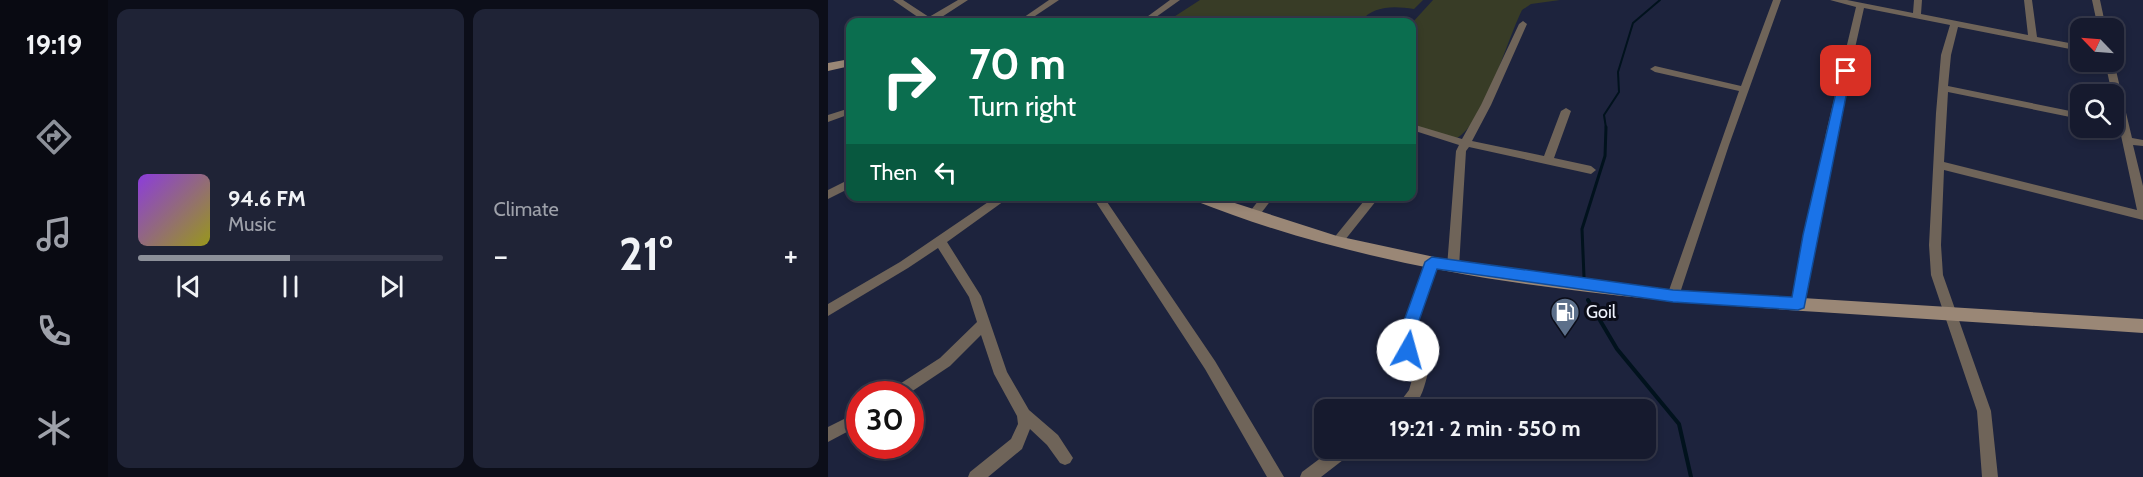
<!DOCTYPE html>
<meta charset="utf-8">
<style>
:root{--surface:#161a2e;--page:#1f2336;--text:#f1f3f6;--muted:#9ea1aa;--line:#35384a;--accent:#8c9099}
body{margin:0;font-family:Cabin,sans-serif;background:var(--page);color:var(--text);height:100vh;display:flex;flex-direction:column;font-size:22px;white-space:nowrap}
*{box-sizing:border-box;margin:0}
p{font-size:20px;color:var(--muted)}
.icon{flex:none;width:33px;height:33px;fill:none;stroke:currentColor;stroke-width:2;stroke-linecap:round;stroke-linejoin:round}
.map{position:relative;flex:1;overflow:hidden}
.sheet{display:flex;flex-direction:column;gap:9px;padding:9px;background:#0c0e19;width:720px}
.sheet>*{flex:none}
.top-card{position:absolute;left:18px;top:18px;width:570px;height:183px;border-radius:12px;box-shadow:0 3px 9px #0003,0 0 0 2px var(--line);background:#0b6e4f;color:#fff;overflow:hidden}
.needle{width:39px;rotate:295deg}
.controls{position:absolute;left:1242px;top:18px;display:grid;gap:12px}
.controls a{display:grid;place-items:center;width:54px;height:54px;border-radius:12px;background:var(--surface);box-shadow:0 3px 9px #0003,0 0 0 2px var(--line);font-size:30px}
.speed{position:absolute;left:18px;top:381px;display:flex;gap:12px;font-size:30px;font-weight:700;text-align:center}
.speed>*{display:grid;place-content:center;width:78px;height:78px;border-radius:50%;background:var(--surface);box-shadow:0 3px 9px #0003,0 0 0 2px var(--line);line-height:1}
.speed .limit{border:9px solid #d22;background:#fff;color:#111}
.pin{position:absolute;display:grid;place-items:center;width:51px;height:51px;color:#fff;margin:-26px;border-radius:12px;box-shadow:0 3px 9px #0006}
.me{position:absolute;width:66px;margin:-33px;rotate:7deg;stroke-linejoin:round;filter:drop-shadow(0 0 4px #0008)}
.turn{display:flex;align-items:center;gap:21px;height:126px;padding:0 24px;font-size:27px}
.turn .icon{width:78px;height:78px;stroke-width:2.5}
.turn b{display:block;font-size:42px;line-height:51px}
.then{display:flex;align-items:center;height:57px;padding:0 24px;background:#0003;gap:12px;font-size:22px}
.big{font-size:45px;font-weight:700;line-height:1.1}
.sheet .tile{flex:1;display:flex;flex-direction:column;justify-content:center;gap:9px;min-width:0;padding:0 21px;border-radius:12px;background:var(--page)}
.song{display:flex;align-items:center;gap:18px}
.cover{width:72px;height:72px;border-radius:9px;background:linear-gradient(135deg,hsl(270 70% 55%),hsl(60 70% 35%))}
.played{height:6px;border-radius:3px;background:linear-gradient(90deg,var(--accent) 50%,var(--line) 50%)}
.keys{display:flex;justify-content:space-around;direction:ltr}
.heat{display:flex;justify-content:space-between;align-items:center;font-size:33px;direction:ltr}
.sheet .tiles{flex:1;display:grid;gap:9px;grid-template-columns:repeat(2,1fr)}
.trip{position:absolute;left:486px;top:399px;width:342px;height:60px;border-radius:12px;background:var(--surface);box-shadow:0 3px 9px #0003,0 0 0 2px var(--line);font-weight:700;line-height:60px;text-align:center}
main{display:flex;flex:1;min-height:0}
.tabs{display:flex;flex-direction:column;width:108px;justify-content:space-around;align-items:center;background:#090a12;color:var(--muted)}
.tabs .icon{width:42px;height:42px}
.tabs .active{color:var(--accent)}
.tabs b{font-size:27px;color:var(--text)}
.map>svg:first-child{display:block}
</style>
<main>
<nav class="tabs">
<b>19:19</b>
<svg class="icon active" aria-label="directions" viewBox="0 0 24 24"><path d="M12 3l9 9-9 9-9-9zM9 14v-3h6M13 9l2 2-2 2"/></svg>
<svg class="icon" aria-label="music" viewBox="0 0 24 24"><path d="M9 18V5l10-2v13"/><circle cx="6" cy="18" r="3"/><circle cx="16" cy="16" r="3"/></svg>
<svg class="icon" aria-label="phone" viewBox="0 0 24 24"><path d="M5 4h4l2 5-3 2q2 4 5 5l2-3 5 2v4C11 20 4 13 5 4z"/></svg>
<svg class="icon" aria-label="climate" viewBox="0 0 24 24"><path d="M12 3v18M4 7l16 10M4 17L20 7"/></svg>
</nav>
<section class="sheet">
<div class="tiles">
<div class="tile">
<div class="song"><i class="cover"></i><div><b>94.6 FM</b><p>Music</p></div></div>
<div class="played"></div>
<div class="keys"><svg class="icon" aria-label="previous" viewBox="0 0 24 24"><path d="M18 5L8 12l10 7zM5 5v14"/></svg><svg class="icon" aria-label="pause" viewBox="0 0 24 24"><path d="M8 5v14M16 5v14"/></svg><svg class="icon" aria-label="next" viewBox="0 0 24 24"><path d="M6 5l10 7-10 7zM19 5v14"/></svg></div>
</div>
<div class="tile"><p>Climate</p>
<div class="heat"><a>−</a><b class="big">21°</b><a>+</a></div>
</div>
</div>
</section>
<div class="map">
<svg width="1315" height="477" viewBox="0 0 1315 477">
<rect width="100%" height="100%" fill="#1d233d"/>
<g fill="#383c26">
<path d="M372,0h223l-9,9c-20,-3 -40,-4 -54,13h-194z"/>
<path d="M605,0h127l-29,4 -9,6c-15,30 -38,113 -65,128l-45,-12v-103z"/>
</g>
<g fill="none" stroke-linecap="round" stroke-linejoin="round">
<polyline stroke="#01121d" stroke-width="2" points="778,128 776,115 791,92 790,72 805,23 832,0"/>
<polyline stroke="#01121d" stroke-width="3" points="756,277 754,229 777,156 778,127"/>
<polyline stroke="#01121d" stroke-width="4" points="760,300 789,349 851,424 863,477"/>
<g fill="#6f6459" fill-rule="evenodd">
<polygon points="65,0 75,0 101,17 130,0 140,0 106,22 97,22"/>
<polygon points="221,0 231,0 198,22 189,22"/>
<polygon points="342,0 352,0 321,22 312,22"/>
<polygon points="945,0 953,0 901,145 851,296 850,300 845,301 840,300 839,296 911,91 827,72 822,69 827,66 913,86"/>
<polygon points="1002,0 1019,0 1085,13 1086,0 1094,0 1093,14 1200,35 1196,0 1204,0 1209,37 1252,45 1252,51 1130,27 1123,55 1120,86 1252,113 1252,119 1120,92 1116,162 1309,210 1286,103 1286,94 1284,94 1277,62 1286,62 1304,138 1315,140 1315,146 1305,145 1315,186 1315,220 1116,170 1113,245 1115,275 1163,411 1170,477 1154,477 1149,411 1103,275 1101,245 1108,113 1113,55 1122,25 1036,8 1008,133 976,304 975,308 970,309 965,308 964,304 998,133 1028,7"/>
<polygon points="1264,0 1272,0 1278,28 1270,28"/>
<polygon points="695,21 699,24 663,105 644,141 716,156 733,111 738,108 743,111 726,158 763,166 768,170 763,174 641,147 638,151 631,267 629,270 621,270 619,267 628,151 631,145 584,130 584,124 634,139 653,105 691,24"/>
<polygon points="22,108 22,114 0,122 0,115"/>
<polygon points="22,179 22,188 0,199 0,190"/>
<polygon points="169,196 183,196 119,242 153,296 179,372 201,410 230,435 245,458 242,463 237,465 232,463 219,445 202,429 194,449 160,477 140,477 142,472 183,439 190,424 189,416 166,374 153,335 122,366 80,394 62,394 64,389 112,358 149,322 141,297 110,248 80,268 0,316 0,304 72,262"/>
<polygon points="264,196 275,196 387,361 456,477 439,477 377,369"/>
<polygon points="434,196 446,196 428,220 420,220 418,217 420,214"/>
<polygon points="540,196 552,196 513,245 505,245 503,242 505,239"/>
<path d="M604,257l4,2 2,3 -24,70 1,17 13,23c-3,14 -7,27 -16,38h-18l15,-20 5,-17 -13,-23 -1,-18 26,-70 2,-3z"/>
<polygon points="32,411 32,425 0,442 0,427"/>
<polygon points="506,448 526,448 524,453 493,477 472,477 474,472"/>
</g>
<g fill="#9a8776" fill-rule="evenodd">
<polygon points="22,59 22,66 0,71 0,63"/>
<path d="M363,196h22l124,40 116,25 220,29 470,29v14c-108,-7 -216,-14 -324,-21 -211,-14 -428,-33 -626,-112z"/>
</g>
</g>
<polygon fill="#1a73e8" stroke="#114b97" stroke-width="1.5" points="1018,68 1023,71 976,308 970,310 845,302 609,269 587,332 588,350 585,355 580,357 574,355 572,332 597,262 604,257 845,290 964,297 975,235 1013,71"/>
<defs>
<g id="fuel-pin" transform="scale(1.5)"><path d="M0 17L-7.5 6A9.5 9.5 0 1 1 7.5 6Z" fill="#5c6f8a" stroke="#0b0d19"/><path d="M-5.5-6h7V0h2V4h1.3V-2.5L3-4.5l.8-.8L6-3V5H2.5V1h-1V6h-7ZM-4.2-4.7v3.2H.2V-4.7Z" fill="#fff"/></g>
</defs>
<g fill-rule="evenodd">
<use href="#fuel-pin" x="737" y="312"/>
</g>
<g text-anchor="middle" stroke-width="6" stroke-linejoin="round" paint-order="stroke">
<g font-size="18" fill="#f0f3fe" stroke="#0b0d19" text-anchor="start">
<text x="758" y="318">Goil</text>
</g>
</g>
</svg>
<div class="controls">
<a><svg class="needle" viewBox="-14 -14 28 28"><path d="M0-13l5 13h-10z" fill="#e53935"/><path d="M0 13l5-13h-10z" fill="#9ea1aa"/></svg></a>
<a><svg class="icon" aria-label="search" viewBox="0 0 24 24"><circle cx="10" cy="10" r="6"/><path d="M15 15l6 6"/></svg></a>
</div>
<div class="speed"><div class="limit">30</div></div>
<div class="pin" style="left:1018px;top:71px;background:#d93025"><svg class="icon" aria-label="arrive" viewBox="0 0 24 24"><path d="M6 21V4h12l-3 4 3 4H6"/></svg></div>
<svg class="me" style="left:580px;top:350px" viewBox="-20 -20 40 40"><circle r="19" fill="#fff"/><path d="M0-13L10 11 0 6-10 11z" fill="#1a73e8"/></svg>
<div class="trip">19:21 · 2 min · 550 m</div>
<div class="top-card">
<div class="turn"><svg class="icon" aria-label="right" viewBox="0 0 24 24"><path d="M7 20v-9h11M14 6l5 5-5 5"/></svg><div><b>70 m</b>Turn right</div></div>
<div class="then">Then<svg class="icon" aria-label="left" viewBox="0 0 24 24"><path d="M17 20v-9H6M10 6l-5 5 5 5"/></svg></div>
</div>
</div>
</main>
